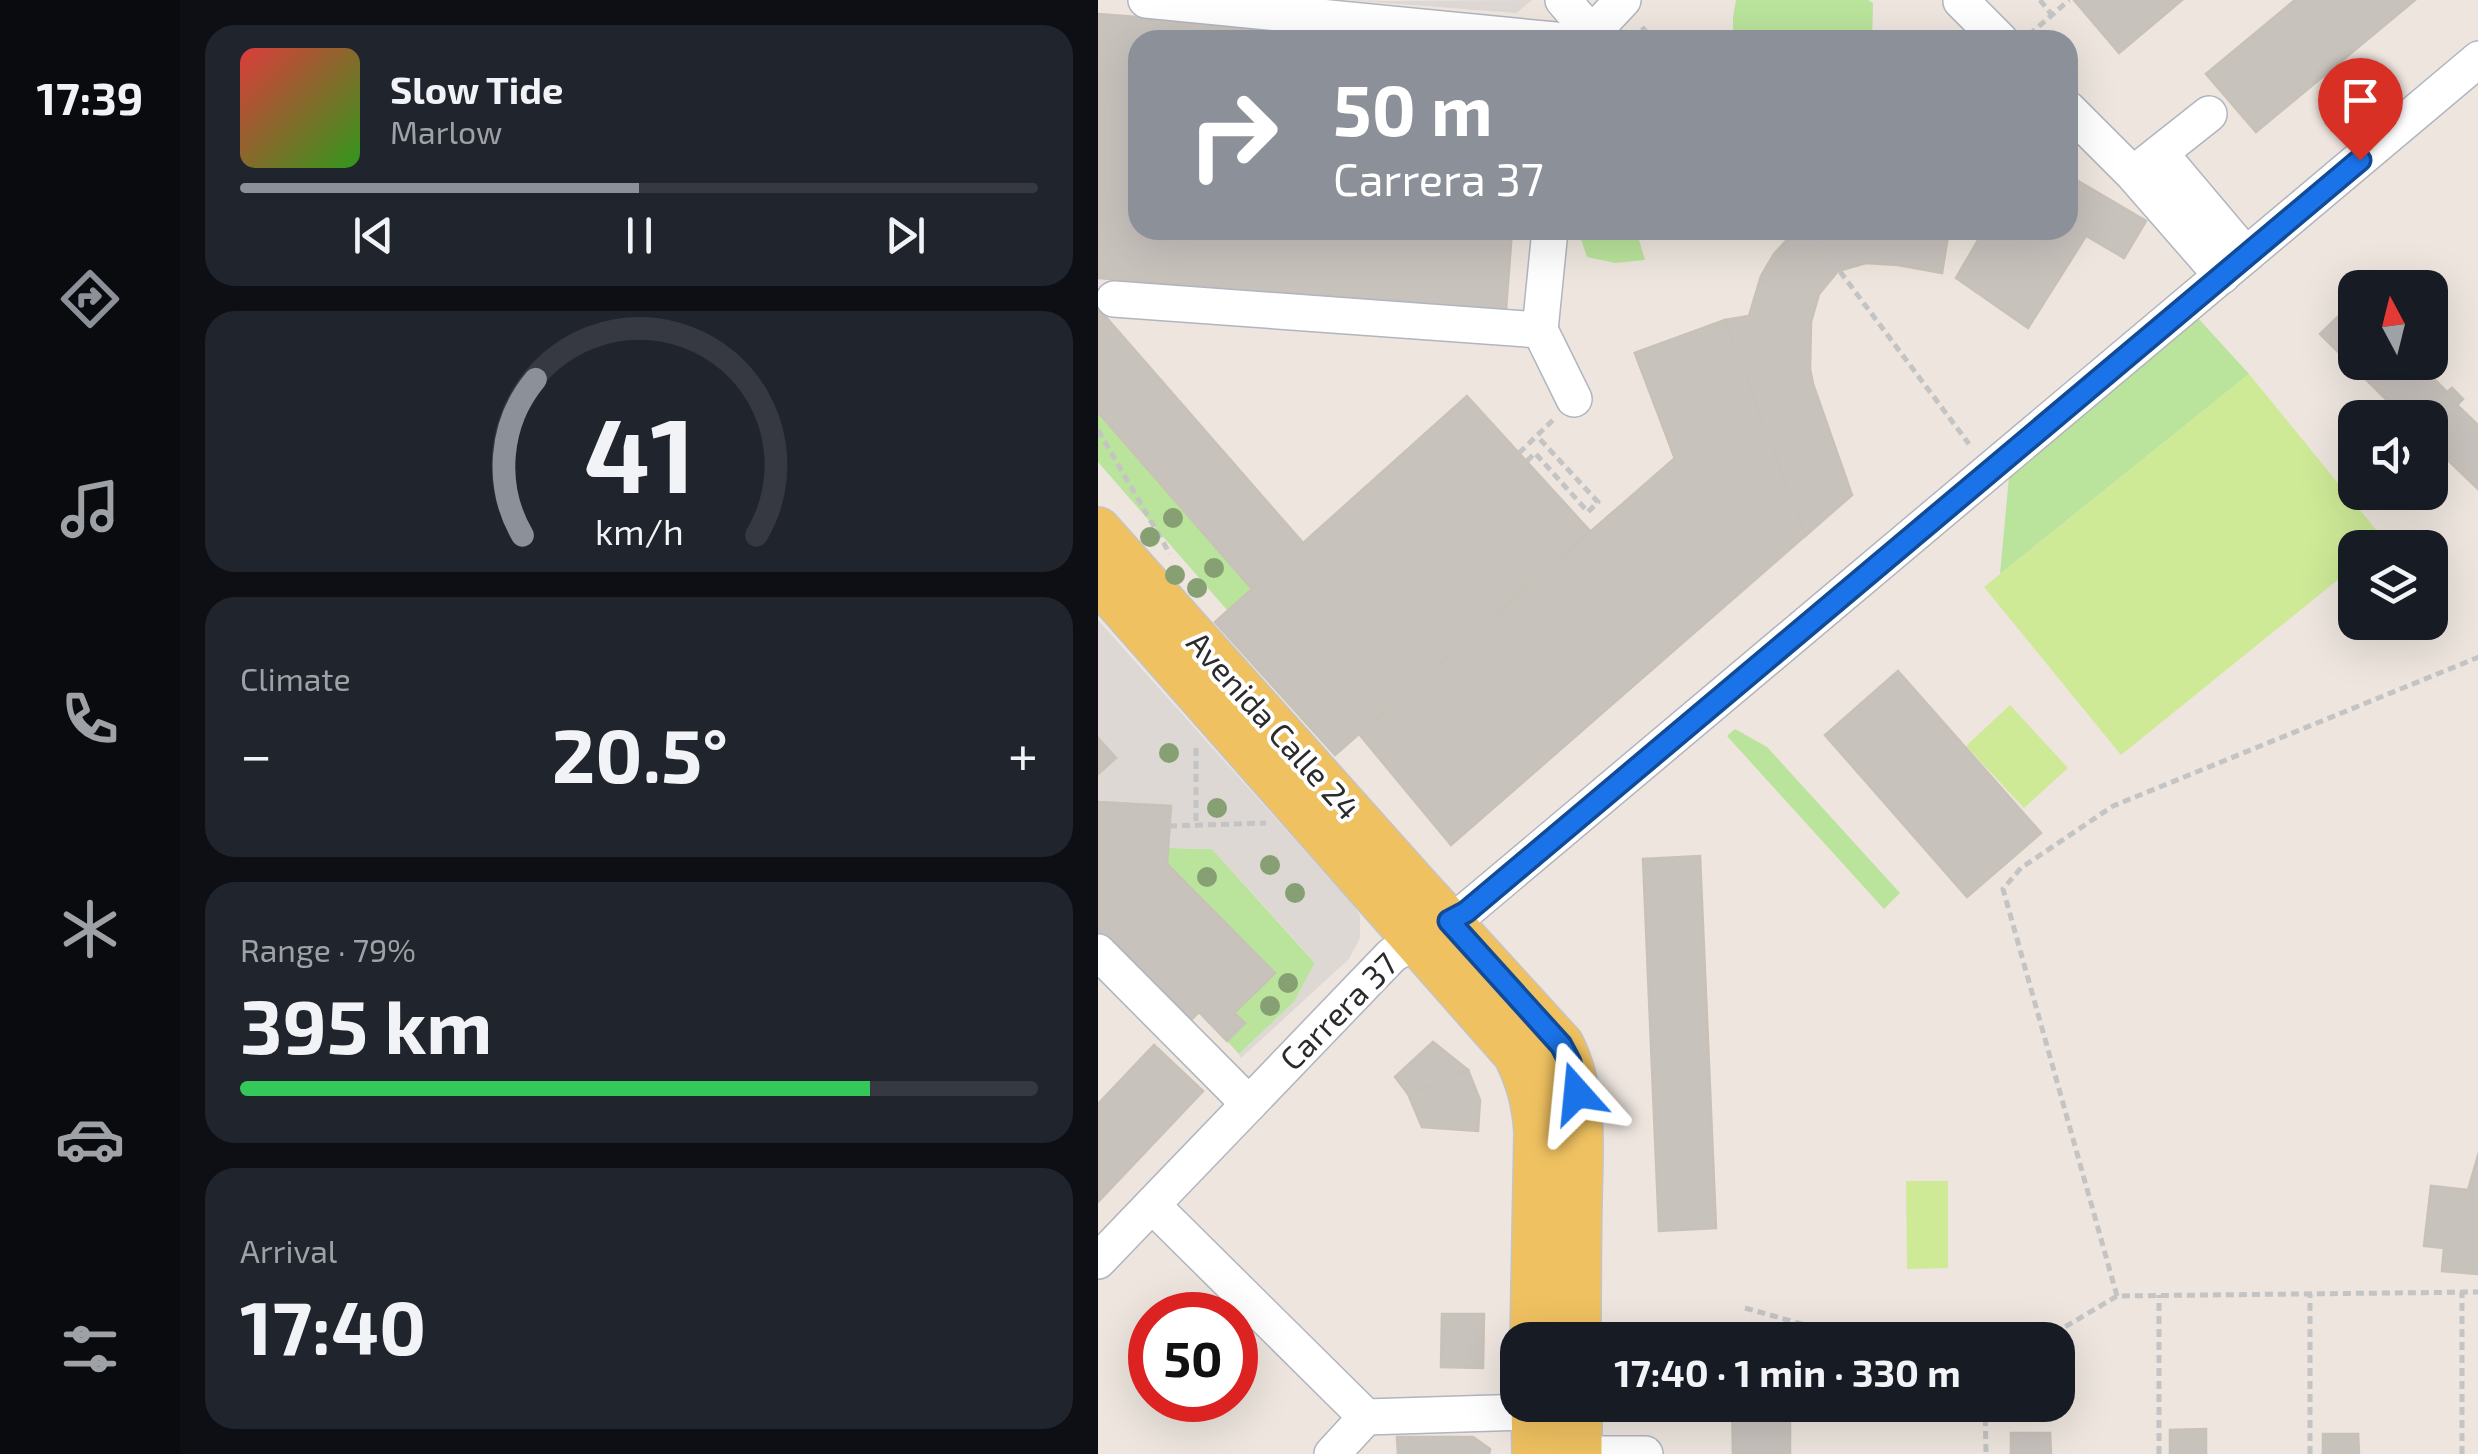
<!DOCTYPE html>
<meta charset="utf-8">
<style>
:root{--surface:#171b24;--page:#20242c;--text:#f1f3f6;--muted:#9ea1a6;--line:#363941;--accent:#8c9099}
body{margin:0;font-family:"Exo 2",sans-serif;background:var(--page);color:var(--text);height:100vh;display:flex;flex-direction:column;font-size:38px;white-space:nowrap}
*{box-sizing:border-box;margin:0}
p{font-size:32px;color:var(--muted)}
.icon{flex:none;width:55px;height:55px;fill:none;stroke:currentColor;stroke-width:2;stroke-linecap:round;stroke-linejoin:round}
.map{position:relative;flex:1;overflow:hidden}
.panel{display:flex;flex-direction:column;gap:25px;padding:25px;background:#0d0f14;width:918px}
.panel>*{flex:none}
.hud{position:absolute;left:30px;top:30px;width:950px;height:210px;border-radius:30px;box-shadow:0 10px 40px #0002;background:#8c9099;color:#fff;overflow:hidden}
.needle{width:65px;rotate:353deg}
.fabs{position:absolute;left:1240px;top:270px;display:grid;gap:20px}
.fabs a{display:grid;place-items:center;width:110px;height:110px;border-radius:20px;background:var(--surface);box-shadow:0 10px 40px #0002;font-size:50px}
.speed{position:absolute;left:30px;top:1292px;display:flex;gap:20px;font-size:50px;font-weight:700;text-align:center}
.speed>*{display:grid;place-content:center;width:130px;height:130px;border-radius:50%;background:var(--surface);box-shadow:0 10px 40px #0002;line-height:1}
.speed .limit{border:15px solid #d22;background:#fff;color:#111}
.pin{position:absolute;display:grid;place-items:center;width:85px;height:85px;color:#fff;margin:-102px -42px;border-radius:50% 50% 50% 0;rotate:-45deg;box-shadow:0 0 10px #0007}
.pin .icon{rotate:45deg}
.me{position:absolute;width:110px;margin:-55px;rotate:342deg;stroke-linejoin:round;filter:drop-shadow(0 0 8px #0008)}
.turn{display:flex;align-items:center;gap:35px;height:210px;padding:0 40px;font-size:45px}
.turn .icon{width:130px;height:130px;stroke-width:2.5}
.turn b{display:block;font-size:70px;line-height:85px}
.big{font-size:75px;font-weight:700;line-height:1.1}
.panel .tile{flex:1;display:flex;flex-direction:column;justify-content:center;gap:15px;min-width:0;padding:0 35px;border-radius:30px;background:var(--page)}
.panel .dial{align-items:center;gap:0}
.dial svg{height:260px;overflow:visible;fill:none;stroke:var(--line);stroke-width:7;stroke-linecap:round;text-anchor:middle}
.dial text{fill:var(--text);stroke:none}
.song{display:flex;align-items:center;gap:30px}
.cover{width:120px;height:120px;border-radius:15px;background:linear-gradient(135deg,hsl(0 70% 55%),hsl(110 70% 35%))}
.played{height:10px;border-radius:5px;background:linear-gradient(90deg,var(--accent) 50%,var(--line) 50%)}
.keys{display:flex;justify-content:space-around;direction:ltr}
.heat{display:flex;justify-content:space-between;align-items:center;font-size:55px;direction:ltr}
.charge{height:15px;border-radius:8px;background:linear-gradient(90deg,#34c759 79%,var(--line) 0)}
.trip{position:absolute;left:402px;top:1322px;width:575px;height:100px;border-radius:30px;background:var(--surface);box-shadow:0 10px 40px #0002;font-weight:700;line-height:100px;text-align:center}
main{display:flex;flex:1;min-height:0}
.dock{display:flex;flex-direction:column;width:180px;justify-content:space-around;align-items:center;background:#090b0e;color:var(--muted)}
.dock .icon{width:70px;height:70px}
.dock .current{color:var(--accent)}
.dock b{font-size:45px;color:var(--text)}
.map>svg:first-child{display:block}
</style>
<main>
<nav class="dock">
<b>17:39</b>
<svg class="icon current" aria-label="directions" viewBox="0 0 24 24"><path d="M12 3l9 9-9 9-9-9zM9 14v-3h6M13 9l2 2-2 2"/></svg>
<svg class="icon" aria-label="music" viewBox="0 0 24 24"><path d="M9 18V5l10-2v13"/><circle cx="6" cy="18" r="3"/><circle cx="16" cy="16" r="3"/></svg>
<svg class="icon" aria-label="phone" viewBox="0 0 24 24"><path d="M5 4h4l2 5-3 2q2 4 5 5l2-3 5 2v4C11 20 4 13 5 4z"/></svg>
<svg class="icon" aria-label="climate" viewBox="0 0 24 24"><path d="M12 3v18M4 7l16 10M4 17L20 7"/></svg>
<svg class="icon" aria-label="car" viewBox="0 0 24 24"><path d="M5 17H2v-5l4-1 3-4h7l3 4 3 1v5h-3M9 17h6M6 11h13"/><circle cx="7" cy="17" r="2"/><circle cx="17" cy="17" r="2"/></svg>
<svg class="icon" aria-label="filters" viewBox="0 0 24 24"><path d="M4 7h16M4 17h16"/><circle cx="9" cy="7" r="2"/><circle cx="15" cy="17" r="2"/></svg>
</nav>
<section class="panel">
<div class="tile">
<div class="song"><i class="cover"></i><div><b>Slow Tide</b><p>Marlow</p></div></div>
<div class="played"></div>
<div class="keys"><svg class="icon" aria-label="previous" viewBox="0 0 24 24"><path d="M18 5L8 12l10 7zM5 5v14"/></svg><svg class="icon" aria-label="pause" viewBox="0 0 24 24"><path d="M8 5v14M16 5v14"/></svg><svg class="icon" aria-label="next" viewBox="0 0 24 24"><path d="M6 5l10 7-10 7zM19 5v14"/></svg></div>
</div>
<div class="tile dial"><svg viewBox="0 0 100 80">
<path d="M14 69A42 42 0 1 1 86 69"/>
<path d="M14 69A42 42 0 0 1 18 21" stroke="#8c9099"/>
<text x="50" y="56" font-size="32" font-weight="700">41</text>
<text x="50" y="72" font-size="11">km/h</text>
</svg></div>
<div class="tile"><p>Climate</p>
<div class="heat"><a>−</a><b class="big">20.5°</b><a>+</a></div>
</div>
<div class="tile"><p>Range · 79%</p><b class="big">395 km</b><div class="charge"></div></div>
<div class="tile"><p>Arrival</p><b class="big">17:40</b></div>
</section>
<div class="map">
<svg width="1381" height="1454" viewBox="0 0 1381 1454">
<rect width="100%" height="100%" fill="#ede5de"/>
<g fill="#bae39b">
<polygon points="638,0 770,0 775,3 774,40 635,40 635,17"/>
<polygon points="480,230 538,230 547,260 517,263 489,257"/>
<polygon points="1099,317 1151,374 902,574 911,477"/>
<polygon points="0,412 154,589 130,611 0,462"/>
<polygon points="637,729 669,747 802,893 786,909 629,736"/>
<polygon points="70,848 114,849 217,963 196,1002 141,1054 129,1041 147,1024 136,1013 177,972 69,864"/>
</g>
<g fill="#ceea97">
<polygon points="1151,374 1288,542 1281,547 1258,548 1257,566 1023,755 886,587"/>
<polygon points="912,705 970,768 926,808 868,746"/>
<polygon points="808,1181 850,1181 850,1268 809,1269"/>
</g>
<g fill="#ddd8d4">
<polygon points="249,0 286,1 434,0 418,13"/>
<polygon points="0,620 257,907 262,916 262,938 251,959 143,1058 141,1054 196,1002 217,962 114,849 70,848 72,806 0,802 0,774 17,758 0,738"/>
</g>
<g fill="#c8c2bd" stroke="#c8c1b7" stroke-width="2.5">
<polygon points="976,0 1084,0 1021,53"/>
<polygon points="1197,0 1317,0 1158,132 1108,74"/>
<polygon points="0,14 335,40 40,40 40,230 414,230 408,310 0,278"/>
<polygon points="970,175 1048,221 1026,258 970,225"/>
<polygon points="970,225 988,236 930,328 858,278 886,230 970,230"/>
<polygon points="698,230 851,230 844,273 800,265 768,263 740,271 721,294 713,322 712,369 715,384 754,495 707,536 627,320 651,316 663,276 676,254"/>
<polygon points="1256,301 1258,362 1320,362 1349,392 1354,388 1365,399 1359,405 1381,426 1381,490 1332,443 1332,418 1307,418 1222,334"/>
<polygon points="0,308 205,543 154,589 0,412"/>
<polygon points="627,320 707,536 563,590 446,690 388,623 515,512 587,485 537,353"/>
<polygon points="627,320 707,536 353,845 261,734 577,458 537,353"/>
<polygon points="369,396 492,531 237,755 117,622"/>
<polygon points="800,671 943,833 869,897 727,735"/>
<polygon points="0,738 18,758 0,774"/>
<polygon points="0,802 73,806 69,864 177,973 136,1013 147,1023 129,1041 101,1012 87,1026 0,937"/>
<polygon points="602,856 618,1228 561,1231 545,859"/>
<polygon points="335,1042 370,1070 310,1094 297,1077"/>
<polygon points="56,1045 105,1091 0,1202 0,1104"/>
<polygon points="370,1070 382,1100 380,1131 324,1127 310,1094"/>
<polygon points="1381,1152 1381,1274 1344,1271 1346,1248 1326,1246 1333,1186 1370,1190"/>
<polygon points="344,1314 386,1314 385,1368 343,1367"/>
<polygon points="634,1405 692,1405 692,1454 635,1454"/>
<polygon points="1108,1429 1108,1454 1072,1454 1072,1430"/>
<polygon points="913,1433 952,1433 953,1454 913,1454"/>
<polygon points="1225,1434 1260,1434 1261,1454 1225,1454"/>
<polygon points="299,1437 375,1437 392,1449 391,1454 300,1454"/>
</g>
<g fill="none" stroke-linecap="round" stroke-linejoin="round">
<g stroke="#b1b5bf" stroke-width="38">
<g id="minor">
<polyline points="48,0 457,40"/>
<polyline points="465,0 495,35"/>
<polyline points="863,1 902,40"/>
<polyline points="493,40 508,18 525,0"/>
<polyline points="970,109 1035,174 1124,276"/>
<polyline points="1062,153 1148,255"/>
<polyline points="1044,167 1111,114"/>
<polyline points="16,299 442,330 452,230"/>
<polyline points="442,330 476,399"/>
<polyline points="0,952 151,1104"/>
<polyline points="54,1205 268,1417 460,1411"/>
<polyline points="0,1261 294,955 368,911 1381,59"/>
<polyline points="234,1454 268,1417"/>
<polyline points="501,1454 547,1454"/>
</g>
</g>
<g stroke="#c4c4c4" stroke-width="48">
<g id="major">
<path d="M0,530l317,355 146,160c24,47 19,102 18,154 -1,47 -1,94 -1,141"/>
<path d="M0,579l418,475c13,26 19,48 21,78l-4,208"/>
<polyline points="436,1405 437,1454"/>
<polyline points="481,1405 481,1454"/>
</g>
</g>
<g stroke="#c4c4c4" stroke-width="5" stroke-dasharray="8 5" stroke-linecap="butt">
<polyline points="942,0 954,15"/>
<polyline points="544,27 555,40"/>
<polyline points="931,35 971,0"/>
<polyline points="711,230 871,444"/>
<polyline points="0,430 72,554"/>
<polyline points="421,453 455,420"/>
<polyline points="429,461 437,453 490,512 500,502 439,436"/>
<polyline points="98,748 98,825"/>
<polyline points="71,826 168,823"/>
<polyline points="1019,1296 905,889 923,868 1015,806 1381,657"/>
<polyline points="647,1308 761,1340"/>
<polyline points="945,1340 1019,1296 1381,1292"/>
<polyline points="887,1405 888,1454"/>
<polyline points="1061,1454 1061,1295"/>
<polyline points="1212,1454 1212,1294"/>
<polyline points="1364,1454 1364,1292"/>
</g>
<use href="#minor" stroke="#fff" stroke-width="35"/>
<use href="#major" stroke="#efc160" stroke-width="45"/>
</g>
<g fill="#86a073">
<circle cx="75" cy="518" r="10"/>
<circle cx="52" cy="537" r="10"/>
<circle cx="116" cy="568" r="10"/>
<circle cx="77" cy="575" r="10"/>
<circle cx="99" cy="588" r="10"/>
<circle cx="71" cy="753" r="10"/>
<circle cx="119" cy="808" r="10"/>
<circle cx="172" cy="865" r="10"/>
<circle cx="109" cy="877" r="10"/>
<circle cx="197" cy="893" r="10"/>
<circle cx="190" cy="983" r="10"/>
<circle cx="172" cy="1006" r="10"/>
</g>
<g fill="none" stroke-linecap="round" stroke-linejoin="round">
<g stroke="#114b97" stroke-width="25">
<polyline id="route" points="479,1093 472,1062 463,1045 351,921 368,912 1262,160"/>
</g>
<use href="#route" stroke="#1a73e8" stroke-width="18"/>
</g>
<g text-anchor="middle" stroke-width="8" stroke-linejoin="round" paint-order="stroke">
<g font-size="32" fill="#2b2b2b" stroke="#fff">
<text transform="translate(175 726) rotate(48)" y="11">Avenida Calle 24</text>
<text transform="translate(241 1012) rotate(-45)" y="11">Carrera 37</text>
</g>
</g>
</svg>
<div class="fabs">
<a><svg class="needle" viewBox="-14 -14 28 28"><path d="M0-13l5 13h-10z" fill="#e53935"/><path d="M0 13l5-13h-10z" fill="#9ea1a6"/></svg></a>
<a><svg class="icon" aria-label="sound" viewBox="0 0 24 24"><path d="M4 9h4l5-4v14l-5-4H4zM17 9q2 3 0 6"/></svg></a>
<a><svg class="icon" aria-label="layers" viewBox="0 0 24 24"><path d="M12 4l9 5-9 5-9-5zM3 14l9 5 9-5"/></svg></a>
</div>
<div class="speed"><div class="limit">50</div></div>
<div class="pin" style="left:1262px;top:160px;background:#d93025"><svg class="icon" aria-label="arrive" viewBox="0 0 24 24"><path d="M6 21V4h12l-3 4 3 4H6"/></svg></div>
<svg class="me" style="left:479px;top:1093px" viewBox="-20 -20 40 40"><path d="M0-17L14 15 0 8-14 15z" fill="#1a73e8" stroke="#fff" stroke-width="4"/></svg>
<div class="trip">17:40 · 1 min · 330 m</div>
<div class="hud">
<div class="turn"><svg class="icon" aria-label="right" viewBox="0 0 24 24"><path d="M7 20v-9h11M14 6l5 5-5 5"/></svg><div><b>50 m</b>Carrera 37</div></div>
</div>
</div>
</main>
